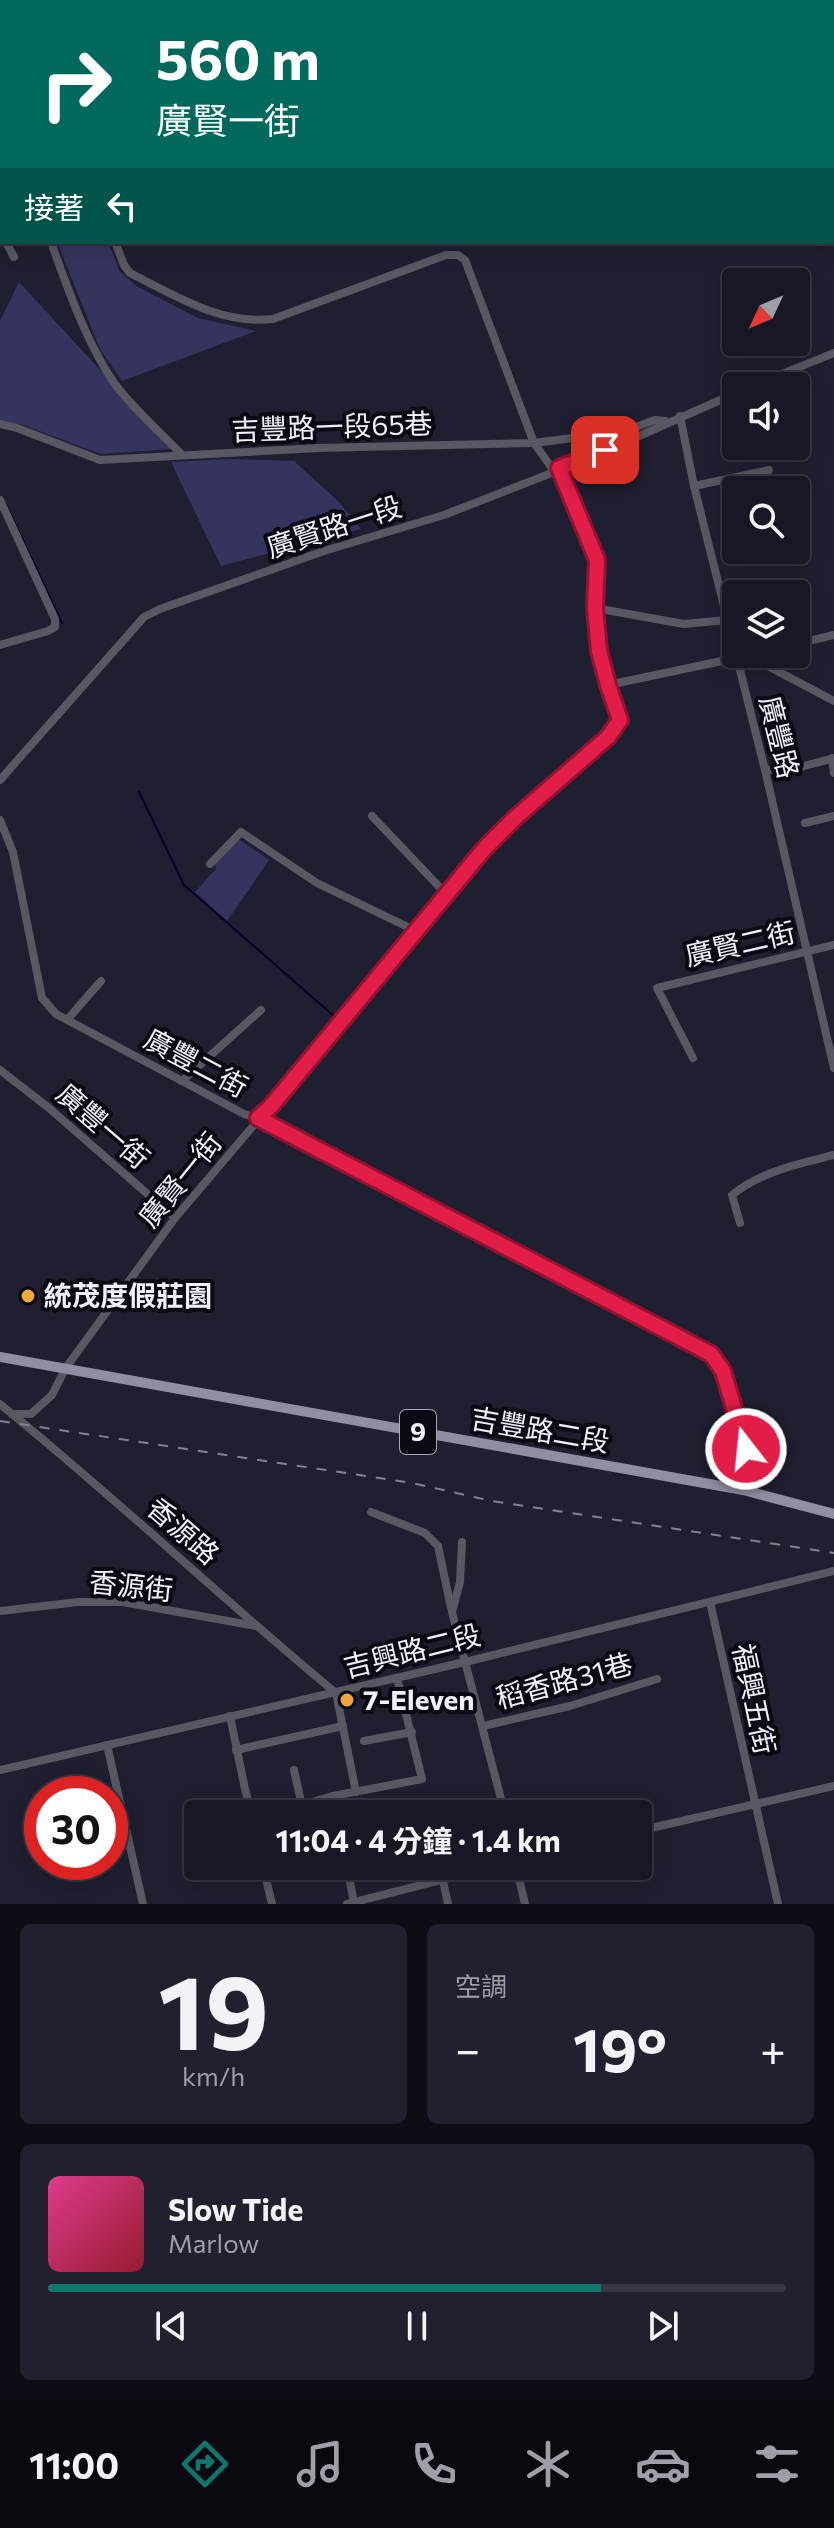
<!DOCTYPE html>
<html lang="zh-TW">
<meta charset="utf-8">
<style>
:root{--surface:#171726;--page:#20202e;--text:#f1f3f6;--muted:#9e9fa7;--line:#363643;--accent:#0f766e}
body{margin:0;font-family:Commissioner,"Noto Sans TC",sans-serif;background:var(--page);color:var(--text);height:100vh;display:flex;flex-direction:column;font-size:30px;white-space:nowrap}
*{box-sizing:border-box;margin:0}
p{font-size:26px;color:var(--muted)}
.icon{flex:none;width:44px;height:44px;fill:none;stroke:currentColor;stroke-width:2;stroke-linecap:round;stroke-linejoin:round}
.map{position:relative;height:1904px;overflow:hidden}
.details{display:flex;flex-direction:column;gap:20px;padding:20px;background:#0d0d15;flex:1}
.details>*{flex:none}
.hud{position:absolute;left:0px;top:0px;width:834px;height:244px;box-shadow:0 4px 20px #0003,0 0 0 2px var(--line);background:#00695c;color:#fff;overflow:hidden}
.needle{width:52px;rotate:226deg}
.buttons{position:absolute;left:722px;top:268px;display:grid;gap:16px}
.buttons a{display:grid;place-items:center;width:88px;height:88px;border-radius:8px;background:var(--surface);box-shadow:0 4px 20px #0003,0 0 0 2px var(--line);font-size:40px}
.speed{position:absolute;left:24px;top:1776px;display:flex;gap:16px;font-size:40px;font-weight:700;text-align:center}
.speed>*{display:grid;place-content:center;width:104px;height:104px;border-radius:50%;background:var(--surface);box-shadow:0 4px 20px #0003,0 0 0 2px var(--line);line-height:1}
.speed .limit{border:12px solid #d22;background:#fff;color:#111}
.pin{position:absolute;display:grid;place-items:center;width:68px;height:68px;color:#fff;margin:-34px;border-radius:16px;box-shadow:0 4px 12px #0006}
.me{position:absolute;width:88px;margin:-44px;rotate:344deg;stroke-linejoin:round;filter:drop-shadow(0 0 6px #0008)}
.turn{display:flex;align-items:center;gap:28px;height:168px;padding:0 24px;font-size:36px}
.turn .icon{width:104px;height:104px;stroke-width:2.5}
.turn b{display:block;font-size:56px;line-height:68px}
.then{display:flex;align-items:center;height:76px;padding:0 24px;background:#0003;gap:16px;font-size:30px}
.big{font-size:60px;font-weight:700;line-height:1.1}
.details .widget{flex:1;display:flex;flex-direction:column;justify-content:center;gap:12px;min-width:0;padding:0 28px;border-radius:12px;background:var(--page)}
.details .dial{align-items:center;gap:0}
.dial b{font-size:104px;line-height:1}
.song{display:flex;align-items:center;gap:24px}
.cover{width:96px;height:96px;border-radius:12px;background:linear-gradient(135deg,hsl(330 70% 55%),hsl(350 70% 35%))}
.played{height:8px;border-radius:4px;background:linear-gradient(90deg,var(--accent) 75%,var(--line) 75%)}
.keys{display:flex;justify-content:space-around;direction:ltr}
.heat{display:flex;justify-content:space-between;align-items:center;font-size:44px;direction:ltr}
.details .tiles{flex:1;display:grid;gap:20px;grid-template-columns:1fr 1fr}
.widget:last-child{grid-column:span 2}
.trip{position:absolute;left:184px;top:1800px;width:468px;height:80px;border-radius:8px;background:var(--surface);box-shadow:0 4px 20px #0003,0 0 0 2px var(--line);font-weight:700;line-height:80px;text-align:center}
.dock{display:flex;height:128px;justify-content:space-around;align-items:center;background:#09090f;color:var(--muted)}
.dock .icon{width:56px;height:56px}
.dock .selected{color:var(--accent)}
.dock b{font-size:36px;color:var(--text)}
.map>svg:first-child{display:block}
</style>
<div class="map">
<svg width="834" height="1904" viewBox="0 0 834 1904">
<rect width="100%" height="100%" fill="#1f1f32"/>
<g fill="#35345e">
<polygon points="0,0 334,0 328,2 2,2 2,56 0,51"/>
<polygon points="57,242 108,242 120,272 138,287 198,318 256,331 122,381 100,349"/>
<polygon points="19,282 173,449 101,454 23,425 0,420 0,321"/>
<polygon points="231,459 294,461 338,501 361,529 221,566 171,462"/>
<polygon points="238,839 269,860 227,921 195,892 216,869 215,864"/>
</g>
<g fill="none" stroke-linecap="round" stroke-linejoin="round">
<g stroke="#080028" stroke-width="2">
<polyline points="6,504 62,623"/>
<polyline points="139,792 184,885 335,1017"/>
</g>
<g stroke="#585862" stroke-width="8">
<polyline points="336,2 342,0"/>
<polyline points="0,144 2,143"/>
<polyline points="0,229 2,233"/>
<polyline points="6,242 14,257"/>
<path d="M51,242c16,45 38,108 67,146 19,24 43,45 64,67"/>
<path d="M115,242l9,23 6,8c46,23 91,52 143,46l173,-64h12l7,5 69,183 20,28"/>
<polyline points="752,386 834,353"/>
<polyline points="680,416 694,486 765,770 834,1068"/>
<polyline points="0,424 17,428 100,460 319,448 534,443 596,435 633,428 655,420 665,421"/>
<polyline points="694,486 769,470"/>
<polyline points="0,500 55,619 55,627 48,631 0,645"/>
<polyline points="595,608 684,624 727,620"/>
<polyline points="796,644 834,635"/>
<polyline points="749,656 834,701"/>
<polyline points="608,685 755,654"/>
<polyline points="832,758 834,773"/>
<polyline points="765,770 793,769 834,758"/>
<polyline points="0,780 144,617 160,609 324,551 444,515 585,460 736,393"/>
<polyline points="372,816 447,895"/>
<polyline points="0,820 13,852 42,998 56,1014 244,1114 258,1118 711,1354 723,1371 746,1449 743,1490"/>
<polyline points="805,823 834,816"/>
<polyline points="210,864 241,832 317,883 418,932"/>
<polyline points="67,1020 101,981"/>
<polyline points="693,1058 657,988 834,945"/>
<polyline points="0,1070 49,1108 175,1218"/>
<polyline points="182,1081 261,1010"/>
<path d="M740,1223l-8,-28c30,-24 66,-31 102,-40"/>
<path d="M0,1404c115,93 222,195 336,289"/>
<polyline points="12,1414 31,1414 52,1395 65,1369 175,1218 418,932 484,849 514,819 608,737 620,720 599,651 595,608 597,560 559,468"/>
<polyline points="371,1512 425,1533 438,1546 451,1608"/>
<polyline points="462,1542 460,1582 452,1612 505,1814"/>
<polyline points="710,1602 778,1904"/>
<polyline points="0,1611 78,1602 123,1602 256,1626"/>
<polyline points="336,1693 356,1792"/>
<polyline points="230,1716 245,1789 252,1814"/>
<polyline points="483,1726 570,1706 657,1679"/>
<polyline points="364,1741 412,1732"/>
<polyline points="107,1745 143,1904"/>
<polyline points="236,1750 343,1726"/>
<polyline points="0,1770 465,1662 834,1571"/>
<polyline points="294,1770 302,1806"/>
<polyline points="333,1796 337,1814"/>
<polyline points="269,1814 333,1796 422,1779 397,1678"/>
<polyline points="638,1831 834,1786"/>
<polyline points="263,1866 272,1904"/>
<polyline points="347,1866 354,1903"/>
<polyline points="516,1866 525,1904"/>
<polyline points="443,1881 448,1904"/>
<polyline points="347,1904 496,1866"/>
</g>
<polyline stroke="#8e8fa3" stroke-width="10" points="0,1357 743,1490 834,1514"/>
<polyline stroke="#828292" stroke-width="2" stroke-dasharray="10 10" stroke-linecap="butt" points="0,1421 412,1483 492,1501 834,1553"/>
</g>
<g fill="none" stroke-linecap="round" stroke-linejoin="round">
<g stroke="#92132f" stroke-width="20">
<polyline id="route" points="605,450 559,468 597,560 595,608 599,651 608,685 620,720 608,737 514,819 484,849 272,1105 258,1118 711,1354 723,1371 746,1449"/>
</g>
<use href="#route" stroke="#e11d48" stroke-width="14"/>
</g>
<g fill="#eea73d" stroke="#0a0a12" stroke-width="3">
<circle cx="28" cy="1296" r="8"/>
<circle cx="347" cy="1700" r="8"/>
</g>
<g text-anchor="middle" stroke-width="8" stroke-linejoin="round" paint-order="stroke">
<rect fill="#0a0a12" stroke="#aaabb6" stroke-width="2" x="400" y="1410" width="36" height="44" rx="6"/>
<g font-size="26" font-weight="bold" fill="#eff0fd">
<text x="418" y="1441">9</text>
</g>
<g font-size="28" fill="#eff0fd" stroke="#0a0a12">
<text transform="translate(332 427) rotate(-2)" y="10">吉豐路一段65巷</text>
<text transform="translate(334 527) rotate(-18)" y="10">廣賢路一段</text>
<text transform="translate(779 737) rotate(76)" y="10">廣豐路</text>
<text transform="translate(740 944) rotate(-13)" y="10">廣賢二街</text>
<text transform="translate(196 1063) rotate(28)" y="10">廣豐二街</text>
<text transform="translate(103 1126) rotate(41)" y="10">廣豐一街</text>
<text transform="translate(180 1180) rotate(-51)" y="10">廣賢一街</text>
<text transform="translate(540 1430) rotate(10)" y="10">吉豐路二段</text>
<text transform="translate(183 1531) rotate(41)" y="10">香源路</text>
<text transform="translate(131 1586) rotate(6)" y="10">香源街</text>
<text transform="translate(412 1651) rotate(-14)" y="10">吉興路二段</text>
<text transform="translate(564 1681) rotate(-15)" y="10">稻香路31巷</text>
<text transform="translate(754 1699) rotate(78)" y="10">福興五街</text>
</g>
<g font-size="28" font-weight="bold" fill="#eff0fd" stroke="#0a0a12" text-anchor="start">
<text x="44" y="1306">統茂度假莊園</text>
<text x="363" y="1710">7-Eleven</text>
</g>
</g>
</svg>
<div class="buttons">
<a><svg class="needle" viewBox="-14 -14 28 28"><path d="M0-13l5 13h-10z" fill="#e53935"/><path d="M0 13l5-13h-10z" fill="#9e9fa7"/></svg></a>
<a><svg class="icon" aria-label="sound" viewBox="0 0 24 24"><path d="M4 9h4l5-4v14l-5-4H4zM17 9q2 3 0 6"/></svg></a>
<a><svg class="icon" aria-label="search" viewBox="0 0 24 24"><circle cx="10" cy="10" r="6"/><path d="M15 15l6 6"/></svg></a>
<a><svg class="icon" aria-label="layers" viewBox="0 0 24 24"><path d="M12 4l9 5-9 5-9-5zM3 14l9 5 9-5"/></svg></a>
</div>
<div class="speed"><div class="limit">30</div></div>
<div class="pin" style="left:605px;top:450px;background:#d93025"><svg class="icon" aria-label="arrive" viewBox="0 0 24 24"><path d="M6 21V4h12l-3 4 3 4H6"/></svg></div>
<svg class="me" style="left:746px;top:1449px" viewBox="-20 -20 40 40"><circle r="17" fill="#e11d48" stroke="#fff" stroke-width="3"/><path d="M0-11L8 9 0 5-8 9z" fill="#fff"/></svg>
<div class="trip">11:04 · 4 分鐘 · 1.4 km</div>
<div class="hud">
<div class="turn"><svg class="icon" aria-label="right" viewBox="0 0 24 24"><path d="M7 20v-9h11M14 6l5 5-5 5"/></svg><div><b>560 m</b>廣賢一街</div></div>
<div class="then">接著<svg class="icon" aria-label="left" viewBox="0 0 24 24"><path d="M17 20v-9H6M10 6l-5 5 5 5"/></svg></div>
</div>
</div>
<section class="details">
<div class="tiles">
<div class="widget dial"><b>19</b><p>km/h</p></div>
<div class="widget"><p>空調</p>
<div class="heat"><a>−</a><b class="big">19°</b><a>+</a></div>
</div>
<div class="widget">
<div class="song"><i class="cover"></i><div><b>Slow Tide</b><p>Marlow</p></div></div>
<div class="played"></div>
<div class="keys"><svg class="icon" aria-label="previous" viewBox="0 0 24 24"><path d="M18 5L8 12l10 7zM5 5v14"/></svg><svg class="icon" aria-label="pause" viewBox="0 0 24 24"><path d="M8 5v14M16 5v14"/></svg><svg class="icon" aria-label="next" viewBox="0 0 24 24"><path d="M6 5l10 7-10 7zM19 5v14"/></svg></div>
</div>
</div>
</section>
<nav class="dock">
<b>11:00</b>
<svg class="icon selected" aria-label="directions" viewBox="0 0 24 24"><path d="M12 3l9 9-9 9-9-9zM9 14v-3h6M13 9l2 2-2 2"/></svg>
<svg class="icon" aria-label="music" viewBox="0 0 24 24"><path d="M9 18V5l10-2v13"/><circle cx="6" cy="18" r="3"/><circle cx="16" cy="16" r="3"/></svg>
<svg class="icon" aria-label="phone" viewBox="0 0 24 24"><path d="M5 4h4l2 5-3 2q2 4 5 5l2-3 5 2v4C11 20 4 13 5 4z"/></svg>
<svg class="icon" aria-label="climate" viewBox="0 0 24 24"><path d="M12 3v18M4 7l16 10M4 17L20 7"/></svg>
<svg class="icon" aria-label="car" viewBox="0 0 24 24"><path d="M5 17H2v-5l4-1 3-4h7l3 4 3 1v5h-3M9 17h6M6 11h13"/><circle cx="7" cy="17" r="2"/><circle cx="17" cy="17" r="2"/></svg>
<svg class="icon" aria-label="filters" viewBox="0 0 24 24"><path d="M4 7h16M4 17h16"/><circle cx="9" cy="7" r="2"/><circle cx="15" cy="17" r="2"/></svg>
</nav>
